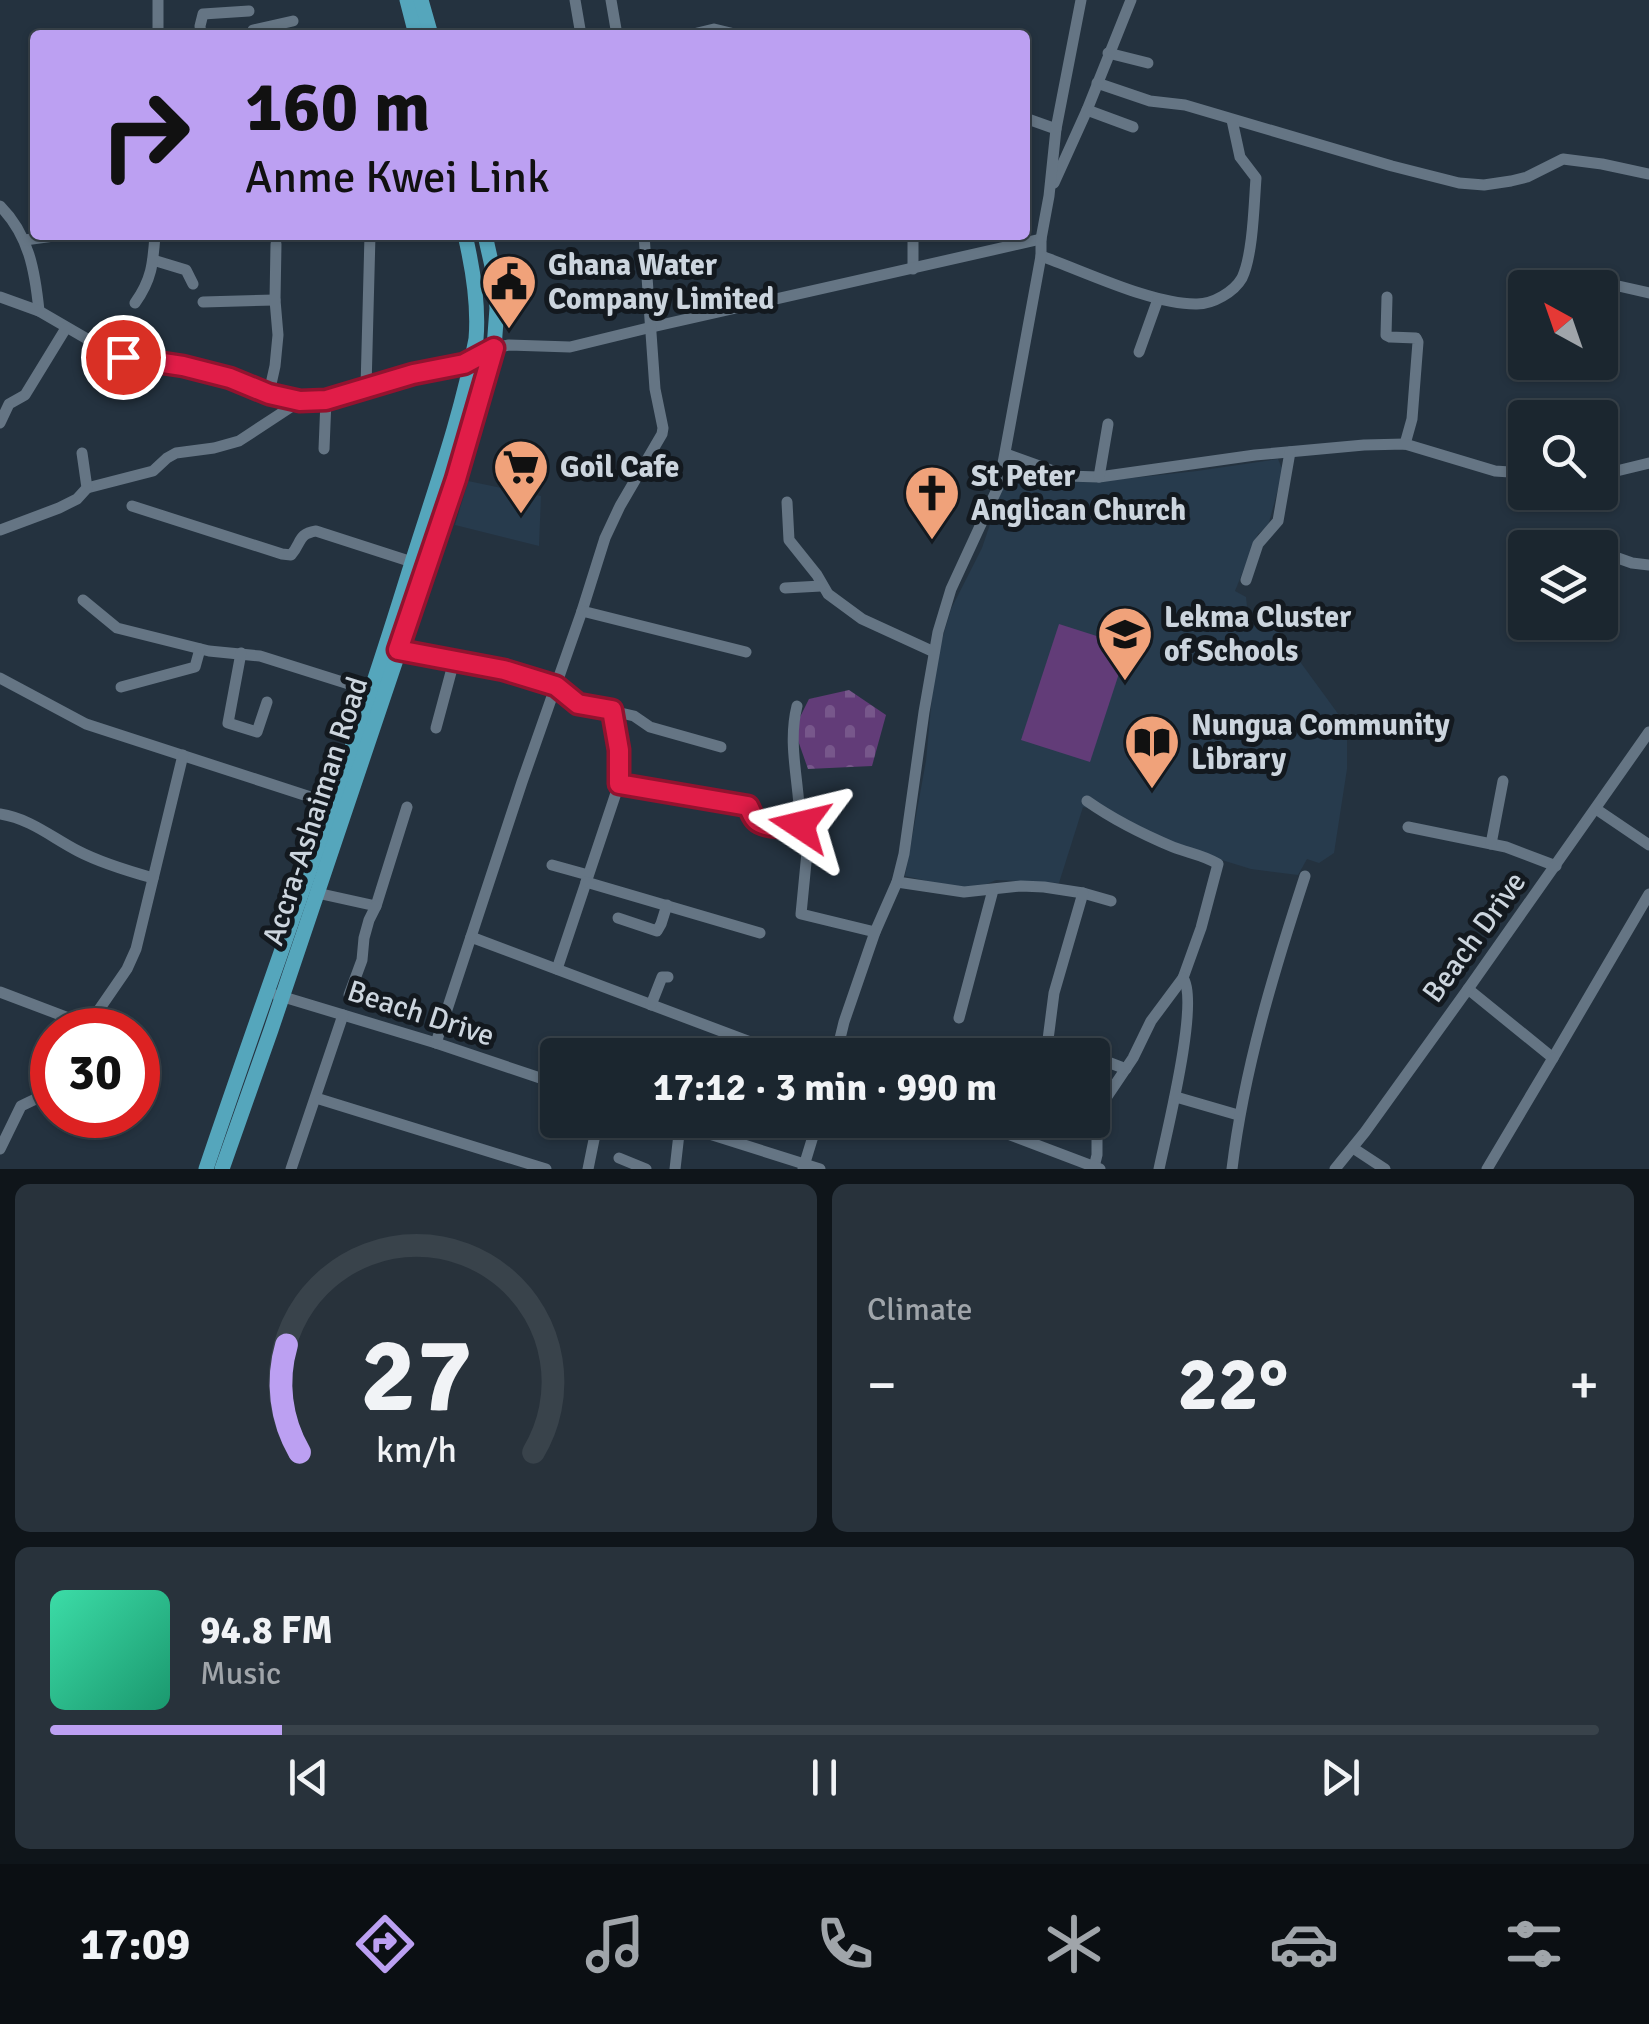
<!DOCTYPE html>
<meta charset="utf-8">
<style>
:root{--surface:#1b262f;--page:#28323b;--text:#f1f3f6;--muted:#a0a5aa;--line:#39434b;--accent:#bca0f2}
body{margin:0;font-family:Signika,sans-serif;background:var(--page);color:var(--text);height:100vh;display:flex;flex-direction:column;font-size:38px;white-space:nowrap}
*{box-sizing:border-box;margin:0}
p{font-size:32px;color:var(--muted)}
.icon{flex:none;width:55px;height:55px;fill:none;stroke:currentColor;stroke-width:2;stroke-linecap:round;stroke-linejoin:round}
.map{position:relative;height:1169px;overflow:hidden}
.sheet{display:flex;flex-direction:column;gap:15px;padding:15px;background:#0f151a;flex:1}
.sheet>*{flex:none}
.hud{position:absolute;left:30px;top:30px;width:1000px;height:210px;border-radius:10px;box-shadow:0 2px 8px #0004,0 0 0 2px var(--line);background:#bca0f2;color:#111;overflow:hidden}
.needle{width:65px;rotate:320deg}
.fabs{position:absolute;left:1508px;top:270px;display:grid;gap:20px}
.fabs a{display:grid;place-items:center;width:110px;height:110px;border-radius:10px;background:var(--surface);box-shadow:0 2px 8px #0004,0 0 0 2px var(--line);font-size:50px}
.speed{position:absolute;left:30px;top:1008px;display:flex;gap:20px;font-size:50px;font-weight:700;text-align:center}
.speed>*{display:grid;place-content:center;width:130px;height:130px;border-radius:50%;background:var(--surface);box-shadow:0 2px 8px #0004,0 0 0 2px var(--line);line-height:1}
.speed .limit{border:15px solid #d22;background:#fff;color:#111}
.pin{position:absolute;display:grid;place-items:center;width:85px;height:85px;color:#fff;margin:-42px;border:5px solid #fff;border-radius:50%;box-shadow:0 2px 10px #0007}
.me{position:absolute;width:110px;margin:-55px;rotate:280deg;stroke-linejoin:round;filter:drop-shadow(0 0 8px #0008)}
.turn{display:flex;align-items:center;gap:35px;height:210px;padding:0 50px;font-size:45px}
.turn .icon{width:130px;height:130px;stroke-width:2.5}
.turn b{display:block;font-size:70px;line-height:85px}
.big{font-size:75px;font-weight:700;line-height:1.1}
.sheet .card{flex:1;display:flex;flex-direction:column;justify-content:center;gap:15px;min-width:0;padding:0 35px;border-radius:15px;background:var(--page)}
.sheet .dial{align-items:center;gap:0}
.dial svg{height:260px;overflow:visible;fill:none;stroke:var(--line);stroke-width:7;stroke-linecap:round;text-anchor:middle}
.dial text{fill:var(--text);stroke:none}
.song{display:flex;align-items:center;gap:30px}
.cover{width:120px;height:120px;border-radius:15px;background:linear-gradient(135deg,hsl(160 70% 55%),hsl(160 70% 35%))}
.played{height:10px;border-radius:5px;background:linear-gradient(90deg,var(--accent) 15%,var(--line) 15%)}
.keys{display:flex;justify-content:space-around;direction:ltr}
.heat{display:flex;justify-content:space-between;align-items:center;font-size:55px;direction:ltr}
.sheet .tiles{flex:1;display:grid;gap:15px;grid-template-columns:1fr 1fr}
.card:last-child{grid-column:span 2}
.trip{position:absolute;left:540px;top:1038px;width:570px;height:100px;border-radius:10px;background:var(--surface);box-shadow:0 2px 8px #0004,0 0 0 2px var(--line);font-weight:700;line-height:100px;text-align:center}
.menu{display:flex;height:160px;justify-content:space-around;align-items:center;background:#0b0f13;color:var(--muted)}
.menu .icon{width:70px;height:70px}
.menu .current{color:var(--accent)}
.menu b{font-size:45px;color:var(--text)}
.map>svg:first-child{display:block}
</style>
<div class="map">
<svg width="1649" height="1169" viewBox="0 0 1649 1169">
<defs>
<pattern id="cemetery-stones" width="16" height="16" patternUnits="userSpaceOnUse" patternTransform="scale(2.5)"><rect width="16" height="16" fill="#623c78"/><path d="M2 7V4a2 2 0 0 1 4 0v3zM10 15v-3a2 2 0 0 1 4 0v3z" fill="#77578b"/></pattern>
</defs>
<rect width="100%" height="100%" fill="#24323f"/>
<g fill="#273b4d">
<polygon points="1278,459 1283,471 1268,526 1258,534 1235,591 1246,597 1248,616 1271,622 1347,726 1347,769 1334,853 1319,863 1307,859 1298,875 1251,869 1173,845 1102,812 1083,807 1059,883 996,880 971,891 905,876 926,761 935,663 951,609 982,548 1011,462 1058,480 1095,482 1197,471"/>
<polygon points="468,481 541,496 539,546 455,525"/>
</g>
<polygon fill="url(#cemetery-stones)" points="849,690 886,715 872,766 808,769 794,729 809,699"/>
<polygon fill="#623c78" points="1059,624 1128,646 1090,762 1021,740"/>
<g fill="none" stroke-linecap="round" stroke-linejoin="round">
<g stroke="#657584" stroke-width="11">
<polyline points="575,0 581,35"/>
<polyline points="611,0 617,35"/>
<polyline points="253,30 293,21"/>
<polyline points="158,35 158,0"/>
<polyline points="201,35 200,26 203,14 249,11"/>
<polyline points="663,35 683,35"/>
<polyline points="689,35 714,29 739,35"/>
<polyline points="1108,53 1148,63"/>
<polyline points="1097,83 1150,101 1185,105 1392,166 1459,183 1484,185 1511,181 1527,177 1563,159 1602,164 1649,174"/>
<polyline points="1087,110 1133,127"/>
<polyline points="1025,118 1056,129"/>
<polyline points="1054,183 1087,110 1131,0"/>
<path d="M0,206c29,29 35,65 39,105"/>
<polyline points="25,240 61,235"/>
<path d="M1041,256c43,15 112,49 156,48 16,0 37,-12 45,-26 11,-23 12,-74 14,-100l-16,-21 -8,-37"/>
<polyline points="153,260 186,270 193,284"/>
<polyline points="913,269 913,235"/>
<polyline points="1600,290 1614,285 1649,293"/>
<polyline points="0,297 39,311 113,354 183,366 230,378 269,393 300,401 326,400 413,374 464,363 494,348 509,345 570,347 652,327 1041,239"/>
<polyline points="1387,297 1386,335 1390,337 1416,338 1418,342 1412,419 1405,444"/>
<polyline points="203,302 275,300"/>
<path d="M135,303c17,-24 18,-40 20,-68"/>
<polyline points="1139,352 1158,299"/>
<polyline points="132,358 137,327"/>
<polyline points="366,388 370,235"/>
<polyline points="269,393 275,366 278,335 275,300 276,244"/>
<polyline points="0,423 9,404 25,395 66,328"/>
<polyline points="324,449 326,400"/>
<polyline points="1006,454 1067,476 1099,477 1255,455 1364,445 1405,444 1495,471 1525,473"/>
<polyline points="1600,475 1649,463"/>
<polyline points="1099,477 1108,424"/>
<polyline points="87,488 153,471 167,458 176,453 214,448 239,441 300,401"/>
<polyline points="787,502 789,540 817,575 828,594 862,619 934,652"/>
<path d="M132,506l150,48 9,1c11,-12 6,-21 25,-24l96,31"/>
<polyline points="0,530 59,508 77,499 87,488 82,453"/>
<polyline points="1600,555 1601,552 1632,563 1649,565"/>
<polyline points="1246,580 1258,544 1278,521 1290,452"/>
<polyline points="785,588 821,586"/>
<polyline points="83,600 117,628 209,651 260,656 371,691"/>
<polyline points="582,611 605,538 620,506 662,434 663,428 655,389 644,235"/>
<polyline points="398,649 425,657 504,670 556,686 577,705 612,711 619,749 619,784 557,969"/>
<polyline points="241,653 228,723 257,732 267,702"/>
<polyline points="0,678 86,724 332,804"/>
<polyline points="121,687 195,667 200,649"/>
<polyline points="612,711 634,716 650,727 721,747"/>
<polyline points="436,728 454,661"/>
<path d="M619,784l129,22 10,16 38,6 4,-3c0,-41 -13,-79 -3,-119"/>
<path d="M1087,801c27,19 55,33 86,46 15,6 31,8 45,17l-17,64 -18,50 -32,43 -18,37 -33,49 -3,12v36l-3,12"/>
<polyline points="1596,809 1649,845"/>
<path d="M0,814c31,5 51,23 78,37 23,12 50,20 75,27"/>
<polyline points="1408,827 1506,847 1556,866"/>
<polyline points="808,842 801,914 875,932"/>
<polyline points="1491,844 1503,781"/>
<polyline points="552,865 588,875"/>
<polyline points="586,882 760,933"/>
<polyline points="897,882 964,892 1021,886 1044,887 1083,893 1111,901"/>
<polyline points="317,893 376,906 407,807"/>
<polyline points="618,918 657,931 661,924 667,905"/>
<polyline points="471,937 785,1055"/>
<polyline points="1468,989 1553,1058 1649,894"/>
<polyline points="0,992 87,1025"/>
<polyline points="277,995 436,1043 558,1084"/>
<polyline points="349,995 362,960 364,938 369,920 376,906"/>
<polyline points="651,1005 662,977 668,977"/>
<polyline points="959,1018 993,890"/>
<polyline points="85,1030 127,969 136,949 183,755"/>
<polyline points="1049,1042 1089,1055"/>
<polyline points="436,1043 522,782 582,611 746,652"/>
<polyline points="836,1055 844,1022 875,932 897,882 904,854 924,712 938,632 951,589 999,485 1041,256 1041,239 1049,196 1056,129 1081,0"/>
<polyline points="1046,1055 1054,993 1083,893"/>
<polyline points="1092,1056 1126,1069"/>
<polyline points="1176,1097 1238,1115"/>
<polyline points="316,1098 546,1169"/>
<polyline points="665,1120 820,1169"/>
<polyline points="971,1120 1100,1169"/>
<polyline points="1353,1148 1385,1169"/>
<polyline points="0,1149 21,1106 46,1094 52,1087"/>
<polyline points="619,1158 646,1169"/>
<polyline points="291,1169 343,1015"/>
<polyline points="588,1169 598,1120"/>
<polyline points="675,1169 680,1125"/>
<polyline points="803,1169 818,1120"/>
<path d="M1159,1169c7,-34 41,-168 24,-191"/>
<path d="M1232,1169c12,-100 42,-198 73,-293"/>
<polyline points="1335,1169 1365,1132 1468,989 1649,732"/>
<polyline points="1487,1169 1553,1058"/>
</g>
<g stroke="#55a6bc" stroke-width="15">
<polyline points="407,0 416,35"/>
<polyline points="421,0 431,35"/>
<path d="M206,1169c67,-199 141,-396 203,-597 24,-77 52,-153 67,-233 3,-35 -3,-70 -11,-104"/>
<polyline points="222,1169 271,1030 457,479 487,377 494,348 497,308 494,275 485,235"/>
</g>
</g>
<g fill="none" stroke-linecap="round" stroke-linejoin="round">
<g stroke="#92132f" stroke-width="25">
<path id="route" d="M123,357l60,9 47,12 39,16 31,7 26,-1 87,-26 51,-10 30,-16 -38,131 -58,171 106,20 52,16 22,18 34,6 7,40v34l129,22c3,5 4,11 9,15 7,7 35,7 43,4"/>
</g>
<use href="#route" stroke="#e11d48" stroke-width="18"/>
</g>
<defs>
<g id="civic-pin" transform="scale(2.875)"><path d="M0 17L-7.5 6A9.5 9.5 0 1 1 7.5 6Z" fill="#f0a27a" stroke="#13191f"/><path d="M-.6-6.5H3V-4.5H.6V-3L4-1V1h2V6H-6V1h2V-1L-.6-3ZM-1.2 2.5V6h2.4V2.5Z" fill="#111"/></g>
<g id="supermarket-pin" transform="scale(2.875)"><path d="M0 17L-7.5 6A9.5 9.5 0 1 1 7.5 6Z" fill="#f0a27a" stroke="#13191f"/><path d="M-6-5.5h2.5l.6 2H6L4.5 2H-2.5L-4.4-4H-6ZM-1.5 3.2a1.3 1.3 0 1 0 .1 0ZM3 3.2a1.3 1.3 0 1 0 .1 0Z" fill="#111"/></g>
<g id="church-pin" transform="scale(2.875)"><path d="M0 17L-7.5 6A9.5 9.5 0 1 1 7.5 6Z" fill="#f0a27a" stroke="#13191f"/><path d="M-1.2-6h2.4v3.5h3.3v2.4h-3.3V6h-2.4V-.1h-3.3v-2.4h3.3Z" fill="#111"/></g>
<g id="school-pin" transform="scale(2.875)"><path d="M0 17L-7.5 6A9.5 9.5 0 1 1 7.5 6Z" fill="#f0a27a" stroke="#13191f"/><path d="M0-5L7-2L0 1L-7-2ZM-4 1L0 2.5L4 1V4Q0 6-4 4Z" fill="#111"/></g>
<g id="library-pin" transform="scale(2.875)"><path d="M0 17L-7.5 6A9.5 9.5 0 1 1 7.5 6Z" fill="#f0a27a" stroke="#13191f"/><path d="M-6-4Q-3-5.5-.7-3.5V5Q-3 3-6 4ZM6-4Q3-5.5 .7-3.5V5Q3 3 6 4Z" fill="#111"/></g>
</defs>
<g fill-rule="evenodd">
<use href="#civic-pin" x="509" y="282"/>
<use href="#supermarket-pin" x="521" y="467"/>
<use href="#church-pin" x="932" y="493"/>
<use href="#school-pin" x="1125" y="634"/>
<use href="#library-pin" x="1152" y="742"/>
</g>
<g text-anchor="middle" stroke-width="10" stroke-linejoin="round" paint-order="stroke">
<g font-size="30" font-weight="bold" fill="#ccd5de" stroke="#13191f" text-anchor="start">
<text x="548" y="275">Ghana Water<tspan x="548" dy="34">Company Limited</tspan></text>
<text x="560" y="477">Goil Cafe</text>
<text x="971" y="486">St Peter<tspan x="971" dy="34">Anglican Church</tspan></text>
<text x="1164" y="627">Lekma Cluster<tspan x="1164" dy="34">of Schools</tspan></text>
<text x="1191" y="735">Nungua Community<tspan x="1191" dy="34">Library</tspan></text>
</g>
<g font-size="30" fill="#ccd5de" stroke="#13191f">
<text transform="translate(315 811) rotate(-72)" y="10">Accra-Ashaiman Road</text>
<text transform="translate(1474 937) rotate(-54)" y="10">Beach Drive</text>
<text transform="translate(421 1013) rotate(18)" y="10">Beach Drive</text>
</g>
</g>
</svg>
<div class="fabs">
<a><svg class="needle" viewBox="-14 -14 28 28"><path d="M0-13l5 13h-10z" fill="#e53935"/><path d="M0 13l5-13h-10z" fill="#a0a5aa"/></svg></a>
<a><svg class="icon" aria-label="search" viewBox="0 0 24 24"><circle cx="10" cy="10" r="6"/><path d="M15 15l6 6"/></svg></a>
<a><svg class="icon" aria-label="layers" viewBox="0 0 24 24"><path d="M12 4l9 5-9 5-9-5zM3 14l9 5 9-5"/></svg></a>
</div>
<div class="speed"><div class="limit">30</div></div>
<div class="pin" style="left:123px;top:357px;background:#d93025"><svg class="icon" aria-label="arrive" viewBox="0 0 24 24"><path d="M6 21V4h12l-3 4 3 4H6"/></svg></div>
<svg class="me" style="left:800px;top:825px" viewBox="-20 -20 40 40"><path d="M0-17L14 15 0 8-14 15z" fill="#e11d48" stroke="#fff" stroke-width="4"/></svg>
<div class="trip">17:12 · 3 min · 990 m</div>
<div class="hud">
<div class="turn"><svg class="icon" aria-label="right" viewBox="0 0 24 24"><path d="M7 20v-9h11M14 6l5 5-5 5"/></svg><div><b>160 m</b>Anme Kwei Link</div></div>
</div>
</div>
<section class="sheet">
<div class="tiles">
<div class="card dial"><svg viewBox="0 0 100 80">
<path d="M14 69A42 42 0 1 1 86 69"/>
<path d="M14 69A42 42 0 0 1 10 36" stroke="#bca0f2"/>
<text x="50" y="56" font-size="32" font-weight="700">27</text>
<text x="50" y="72" font-size="11">km/h</text>
</svg></div>
<div class="card"><p>Climate</p>
<div class="heat"><a>−</a><b class="big">22°</b><a>+</a></div>
</div>
<div class="card">
<div class="song"><i class="cover"></i><div><b>94.8 FM</b><p>Music</p></div></div>
<div class="played"></div>
<div class="keys"><svg class="icon" aria-label="previous" viewBox="0 0 24 24"><path d="M18 5L8 12l10 7zM5 5v14"/></svg><svg class="icon" aria-label="pause" viewBox="0 0 24 24"><path d="M8 5v14M16 5v14"/></svg><svg class="icon" aria-label="next" viewBox="0 0 24 24"><path d="M6 5l10 7-10 7zM19 5v14"/></svg></div>
</div>
</div>
</section>
<nav class="menu">
<b>17:09</b>
<svg class="icon current" aria-label="directions" viewBox="0 0 24 24"><path d="M12 3l9 9-9 9-9-9zM9 14v-3h6M13 9l2 2-2 2"/></svg>
<svg class="icon" aria-label="music" viewBox="0 0 24 24"><path d="M9 18V5l10-2v13"/><circle cx="6" cy="18" r="3"/><circle cx="16" cy="16" r="3"/></svg>
<svg class="icon" aria-label="phone" viewBox="0 0 24 24"><path d="M5 4h4l2 5-3 2q2 4 5 5l2-3 5 2v4C11 20 4 13 5 4z"/></svg>
<svg class="icon" aria-label="climate" viewBox="0 0 24 24"><path d="M12 3v18M4 7l16 10M4 17L20 7"/></svg>
<svg class="icon" aria-label="car" viewBox="0 0 24 24"><path d="M5 17H2v-5l4-1 3-4h7l3 4 3 1v5h-3M9 17h6M6 11h13"/><circle cx="7" cy="17" r="2"/><circle cx="17" cy="17" r="2"/></svg>
<svg class="icon" aria-label="filters" viewBox="0 0 24 24"><path d="M4 7h16M4 17h16"/><circle cx="9" cy="7" r="2"/><circle cx="15" cy="17" r="2"/></svg>
</nav>
